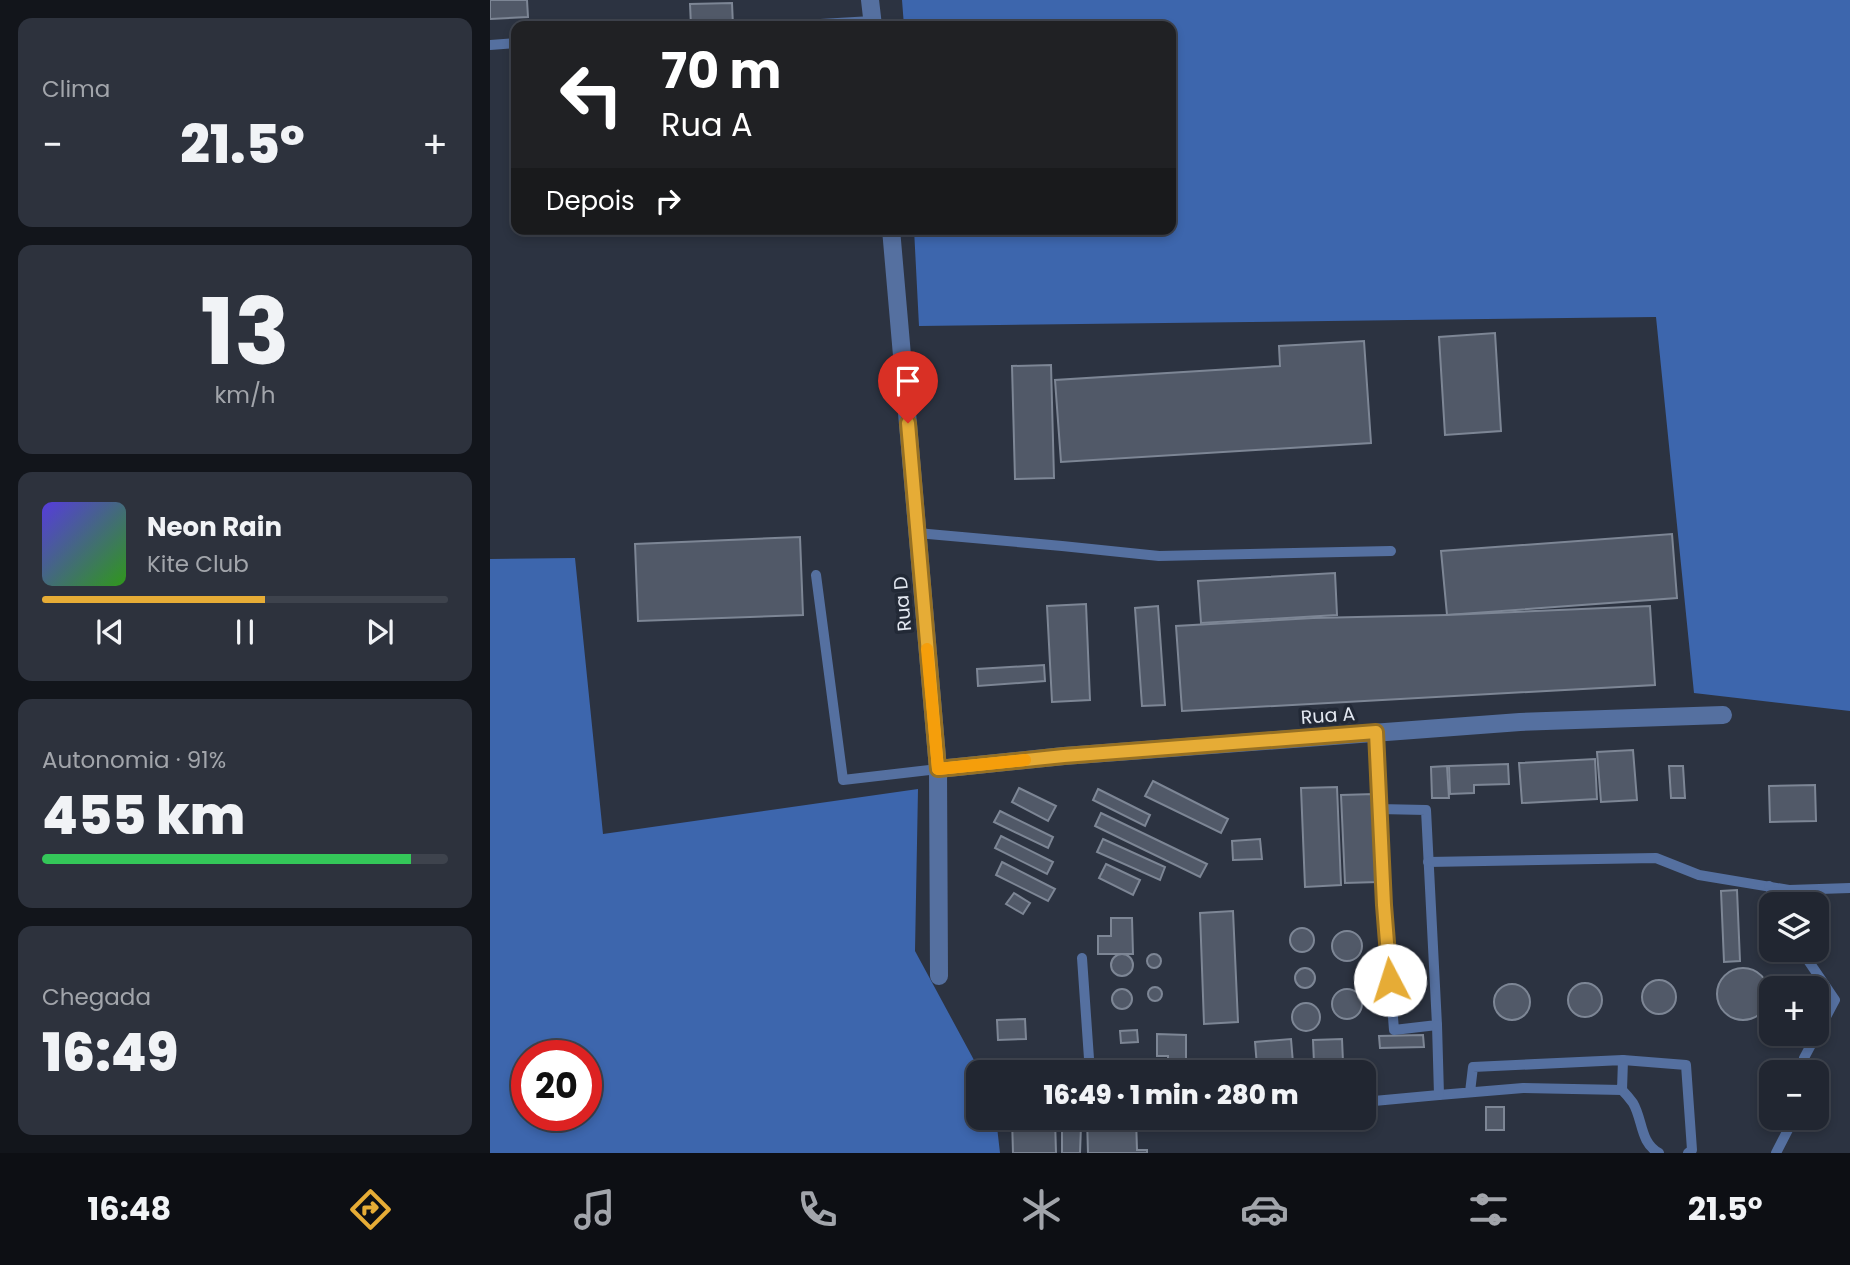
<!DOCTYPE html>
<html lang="pt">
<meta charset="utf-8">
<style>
:root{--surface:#212631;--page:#2d323d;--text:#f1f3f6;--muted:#a2a5ab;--line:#3e434d;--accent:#e6ac36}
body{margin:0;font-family:Poppins,sans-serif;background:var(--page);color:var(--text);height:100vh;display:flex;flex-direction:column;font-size:26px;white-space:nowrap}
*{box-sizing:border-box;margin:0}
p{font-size:23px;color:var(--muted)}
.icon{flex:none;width:38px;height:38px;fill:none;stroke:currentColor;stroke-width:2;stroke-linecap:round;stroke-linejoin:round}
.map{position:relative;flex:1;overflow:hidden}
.panel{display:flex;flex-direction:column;gap:18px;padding:18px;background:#12151b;width:490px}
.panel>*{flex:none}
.top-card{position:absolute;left:21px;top:21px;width:665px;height:214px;border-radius:14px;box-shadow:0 4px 10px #0003,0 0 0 2px var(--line);background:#202124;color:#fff;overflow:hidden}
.buttons{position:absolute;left:1269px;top:892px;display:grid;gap:14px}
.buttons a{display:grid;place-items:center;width:70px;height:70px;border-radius:14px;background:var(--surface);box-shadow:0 4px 10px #0003,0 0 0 2px var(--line);font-size:35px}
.speed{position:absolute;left:21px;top:1040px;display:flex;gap:14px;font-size:35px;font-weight:700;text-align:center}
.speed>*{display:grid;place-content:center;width:91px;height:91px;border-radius:50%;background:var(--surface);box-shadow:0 4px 10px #0003,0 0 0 2px var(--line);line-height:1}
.speed .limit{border:10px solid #d22;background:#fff;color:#111}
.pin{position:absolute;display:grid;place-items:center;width:60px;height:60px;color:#fff;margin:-72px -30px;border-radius:50% 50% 50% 0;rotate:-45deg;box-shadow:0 0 7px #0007}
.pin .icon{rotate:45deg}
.me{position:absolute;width:77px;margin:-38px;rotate:355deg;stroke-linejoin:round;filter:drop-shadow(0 0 5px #0008)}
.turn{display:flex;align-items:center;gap:24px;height:147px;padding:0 35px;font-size:32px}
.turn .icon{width:91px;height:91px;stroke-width:2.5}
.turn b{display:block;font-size:49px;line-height:60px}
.then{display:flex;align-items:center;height:66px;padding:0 35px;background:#0003;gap:14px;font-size:26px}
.big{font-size:52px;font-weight:800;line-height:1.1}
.panel .widget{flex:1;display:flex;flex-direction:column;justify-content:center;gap:10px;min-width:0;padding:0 24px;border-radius:14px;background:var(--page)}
.panel .dial{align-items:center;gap:0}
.dial b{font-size:91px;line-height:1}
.song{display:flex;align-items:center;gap:21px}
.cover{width:84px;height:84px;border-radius:10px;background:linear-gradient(135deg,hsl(250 70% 55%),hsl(110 70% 35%))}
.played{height:7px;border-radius:4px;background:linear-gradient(90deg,var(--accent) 55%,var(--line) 55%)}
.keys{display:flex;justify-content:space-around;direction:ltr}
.heat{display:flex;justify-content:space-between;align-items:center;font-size:38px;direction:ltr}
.charge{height:10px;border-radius:5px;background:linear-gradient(90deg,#34c759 91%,var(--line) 0)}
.trip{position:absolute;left:476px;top:1060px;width:410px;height:70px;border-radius:14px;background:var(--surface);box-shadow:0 4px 10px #0003,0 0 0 2px var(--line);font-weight:800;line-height:70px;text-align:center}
.dock{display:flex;height:112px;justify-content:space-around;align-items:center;background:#0d0f14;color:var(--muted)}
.dock .icon{width:49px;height:49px}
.dock .active{color:var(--accent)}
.dock b{font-size:32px;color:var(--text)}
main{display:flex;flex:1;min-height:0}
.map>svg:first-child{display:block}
</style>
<main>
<section class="panel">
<div class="widget"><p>Clima</p>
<div class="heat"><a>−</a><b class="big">21.5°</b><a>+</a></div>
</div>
<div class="widget dial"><b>13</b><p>km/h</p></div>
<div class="widget">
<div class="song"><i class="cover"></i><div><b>Neon Rain</b><p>Kite Club</p></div></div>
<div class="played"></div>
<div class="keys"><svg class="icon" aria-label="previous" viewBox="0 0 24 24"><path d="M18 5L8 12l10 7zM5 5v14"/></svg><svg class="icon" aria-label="pause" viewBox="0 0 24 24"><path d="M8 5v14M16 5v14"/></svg><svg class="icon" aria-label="next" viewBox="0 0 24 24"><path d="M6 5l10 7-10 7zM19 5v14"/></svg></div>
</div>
<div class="widget"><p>Autonomia · 91%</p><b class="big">455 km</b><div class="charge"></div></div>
<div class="widget"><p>Chegada</p><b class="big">16:49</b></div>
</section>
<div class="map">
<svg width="1360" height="1153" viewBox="0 0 1360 1153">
<rect width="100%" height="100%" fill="#2c3341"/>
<g fill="#3d66ad" fill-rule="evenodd">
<polygon points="412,0 1360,0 1360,711 1204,693 1166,317 429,326 424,229 681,229 681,26 414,26"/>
<path d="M85,558l28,276 315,-45 -3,162 66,122h-3v45h18l4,35h-510v-594zM37,1055h59v60h-59z"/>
</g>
<g fill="#515968" stroke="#7d8695" stroke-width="2">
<polygon points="0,0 37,0 38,17 0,19"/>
<polygon points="242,3 243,26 201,26 200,4"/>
<polygon points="1005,333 1011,431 955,435 949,337"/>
<polygon points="874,341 881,443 571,462 565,380 790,366 789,346"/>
<polygon points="561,365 564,478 525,479 522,366"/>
<polygon points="1182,534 1187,598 957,615 951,551"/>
<polygon points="310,537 313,615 148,621 145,544"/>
<polygon points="845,573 847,615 711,623 708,581"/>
<polygon points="596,604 600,700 562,702 557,606"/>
<polygon points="668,606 675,705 652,706 645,608"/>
<polygon points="1160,606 1165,685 692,711 686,626 823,618 957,615"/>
<polygon points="554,665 555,681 488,686 487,669"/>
<polygon points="1143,750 1147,800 1111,802 1107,752"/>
<polygon points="1105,759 1107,799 1032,803 1029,763"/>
<polygon points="1018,764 1019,784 984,785 984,793 960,794 959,766"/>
<polygon points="957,766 959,798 942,798 941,767"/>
<polygon points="1179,766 1193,766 1195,798 1181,798"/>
<polygon points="663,781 738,819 731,833 655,796"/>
<polygon points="1325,785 1326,821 1280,822 1279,786"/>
<polygon points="847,787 851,885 815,887 811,788"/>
<polygon points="529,788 566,806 558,821 522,802"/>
<polygon points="608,789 660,815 655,826 603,800"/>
<polygon points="884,794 888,882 855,883 851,795"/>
<polygon points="510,811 563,837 558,848 504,822"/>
<polygon points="611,813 717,864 710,877 605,826"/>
<polygon points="511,836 563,862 557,874 505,848"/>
<polygon points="613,839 675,867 670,880 607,852"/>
<polygon points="770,839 772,859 743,860 742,841"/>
<polygon points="512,862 565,889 558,901 506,875"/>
<polygon points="616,864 650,880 643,895 609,878"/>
<polygon points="1247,890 1250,961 1234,962 1231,891"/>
<polygon points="524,893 540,903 533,914 516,904"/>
<polygon points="743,911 748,1022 714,1024 710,913"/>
<polygon points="621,918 642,918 643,954 608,954 608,936 621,936"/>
<circle cx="812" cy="940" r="12"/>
<circle cx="857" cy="946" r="15"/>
<circle cx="664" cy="961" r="7"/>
<circle cx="632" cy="965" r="11"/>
<circle cx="815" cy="978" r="10"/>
<circle cx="1253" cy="994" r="26"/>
<circle cx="1169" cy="997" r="17"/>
<circle cx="1095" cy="1000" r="17"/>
<circle cx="1022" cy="1002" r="18"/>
<circle cx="665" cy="994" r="7"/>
<circle cx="632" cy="999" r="10"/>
<circle cx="857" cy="1004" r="15"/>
<circle cx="816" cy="1017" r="14"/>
<polygon points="535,1019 536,1039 508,1040 507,1020"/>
<polygon points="647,1030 648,1042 631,1043 630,1031"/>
<polygon points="667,1034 696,1035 696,1073 678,1073 678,1056 667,1056"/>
<polygon points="933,1035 934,1047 890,1048 889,1036"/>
<polygon points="801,1039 803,1063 767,1066 765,1042"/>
<polygon points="852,1039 853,1062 824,1063 823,1040"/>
<rect x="996" y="1107" width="18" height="23"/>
<polygon points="646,1118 647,1150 657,1150 657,1153 598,1153 597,1119"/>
<polygon points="522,1119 565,1119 566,1153 523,1153"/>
<polygon points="572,1126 591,1126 590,1153 572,1153"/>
</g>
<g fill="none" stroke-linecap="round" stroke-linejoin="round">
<g stroke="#5570a0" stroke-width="10">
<polyline points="296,26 382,21"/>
<polyline points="0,45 26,43"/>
<polyline points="427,533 572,546 669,556 901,551"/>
<polyline points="326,575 353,780 448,769"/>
<path d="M886,732c5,99 10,198 18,298l43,-5 -11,-215 -47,-1"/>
<polyline points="938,862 1166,858 1209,875 1299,890 1360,888"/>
<polyline points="1279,886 1288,905"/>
<polyline points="1311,950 1345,1000 1314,1058 1312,1073"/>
<polyline points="592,958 600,1073"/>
<polyline points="1133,1060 1196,1065 1202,1150 1198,1153"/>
<path d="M1132,1090c4,4 8,9 11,13 10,17 7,40 26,50"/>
<polyline points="949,1095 1033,1088 1132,1090 1133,1060 983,1067 980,1092"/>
<polyline points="873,1102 949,1095 947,1025"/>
<polyline points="1286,1153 1304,1118"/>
</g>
<g stroke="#5570a0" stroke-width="18">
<polyline points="380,0 383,26"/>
<polyline points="401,229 448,769 449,976"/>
<polyline points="448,769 574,756 1030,722 1233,715"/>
</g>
</g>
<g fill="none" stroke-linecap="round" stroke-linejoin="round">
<g stroke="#967023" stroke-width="18">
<polyline id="route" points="418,423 448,769 574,756 886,732 894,905 900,980"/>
</g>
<use href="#route" stroke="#e6ac36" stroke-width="12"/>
<polyline stroke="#f59e0b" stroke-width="12" points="437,649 448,769 535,760"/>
</g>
<g text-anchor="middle" stroke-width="7" stroke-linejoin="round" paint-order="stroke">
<g font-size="19" fill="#e3e8f1" stroke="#222936">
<text transform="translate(412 604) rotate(-95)" y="7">Rua D</text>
<text transform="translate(838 715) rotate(-4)" y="7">Rua A</text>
</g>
</g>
</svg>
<div class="buttons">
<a><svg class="icon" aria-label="layers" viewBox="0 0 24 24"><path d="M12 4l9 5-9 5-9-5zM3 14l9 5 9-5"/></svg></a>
<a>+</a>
<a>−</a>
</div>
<div class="speed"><div class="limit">20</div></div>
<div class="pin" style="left:418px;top:423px;background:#d93025"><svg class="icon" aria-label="arrive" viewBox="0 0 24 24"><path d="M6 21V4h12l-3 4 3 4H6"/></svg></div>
<svg class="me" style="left:900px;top:980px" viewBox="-20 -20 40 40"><circle r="19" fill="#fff"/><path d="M0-13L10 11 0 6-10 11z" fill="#e6ac36"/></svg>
<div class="trip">16:49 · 1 min · 280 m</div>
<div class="top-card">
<div class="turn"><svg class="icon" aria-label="left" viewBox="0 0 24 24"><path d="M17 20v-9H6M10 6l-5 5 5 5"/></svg><div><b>70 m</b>Rua A</div></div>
<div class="then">Depois<svg class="icon" aria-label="right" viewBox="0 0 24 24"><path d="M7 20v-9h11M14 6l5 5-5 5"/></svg></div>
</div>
</div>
</main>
<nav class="dock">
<b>16:48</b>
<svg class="icon active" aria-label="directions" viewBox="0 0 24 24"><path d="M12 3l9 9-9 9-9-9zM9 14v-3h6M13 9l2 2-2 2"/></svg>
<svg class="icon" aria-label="music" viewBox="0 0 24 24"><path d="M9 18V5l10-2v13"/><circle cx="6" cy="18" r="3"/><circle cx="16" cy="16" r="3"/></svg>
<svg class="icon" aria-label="phone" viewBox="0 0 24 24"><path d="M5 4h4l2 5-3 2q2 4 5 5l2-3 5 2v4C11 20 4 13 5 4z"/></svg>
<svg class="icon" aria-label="climate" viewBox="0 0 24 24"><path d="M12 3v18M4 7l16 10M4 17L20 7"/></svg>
<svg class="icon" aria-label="car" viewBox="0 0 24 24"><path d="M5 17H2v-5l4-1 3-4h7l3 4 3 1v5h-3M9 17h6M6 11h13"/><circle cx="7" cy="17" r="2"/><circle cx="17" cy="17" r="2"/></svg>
<svg class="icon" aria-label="filters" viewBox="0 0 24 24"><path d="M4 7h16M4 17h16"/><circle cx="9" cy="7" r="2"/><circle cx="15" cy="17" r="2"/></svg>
<b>21.5°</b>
</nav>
